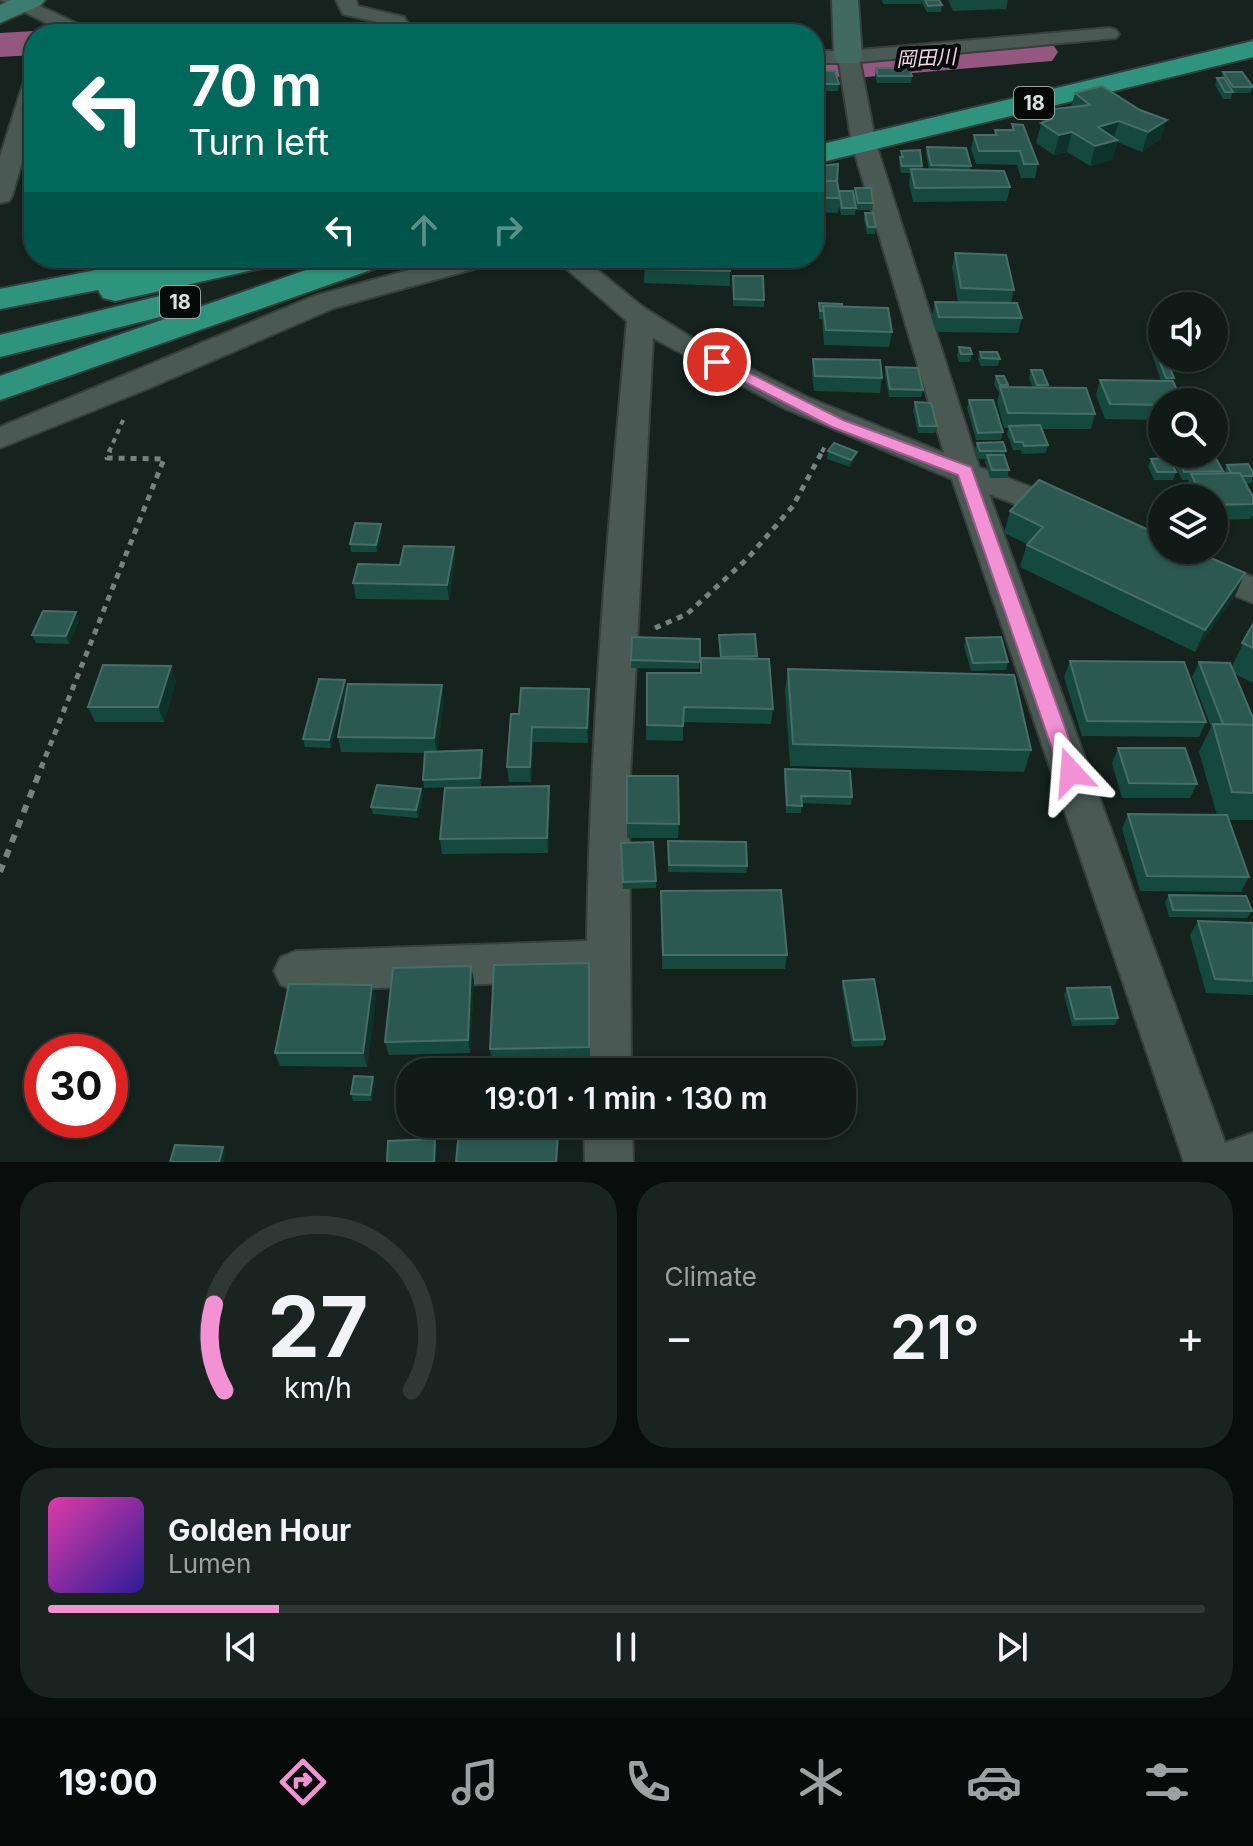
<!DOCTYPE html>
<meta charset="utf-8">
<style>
:root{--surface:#101a16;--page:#19231f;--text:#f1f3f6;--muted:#9ca1a1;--line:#303835;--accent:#f391d5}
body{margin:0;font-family:Inter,"Noto Sans JP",sans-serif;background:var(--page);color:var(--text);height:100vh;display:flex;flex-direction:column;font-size:30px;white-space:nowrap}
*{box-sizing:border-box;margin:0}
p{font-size:26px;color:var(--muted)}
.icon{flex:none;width:44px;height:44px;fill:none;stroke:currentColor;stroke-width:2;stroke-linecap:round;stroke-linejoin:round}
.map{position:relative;height:1162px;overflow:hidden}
.sheet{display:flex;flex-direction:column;gap:20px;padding:20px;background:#090e0c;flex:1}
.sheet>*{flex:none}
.guide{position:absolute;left:24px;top:24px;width:800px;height:244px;border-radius:32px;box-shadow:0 2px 6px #0004,0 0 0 2px var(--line);background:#00695c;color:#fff;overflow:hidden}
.buttons{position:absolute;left:1148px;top:292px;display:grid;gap:16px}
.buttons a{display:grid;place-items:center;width:80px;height:80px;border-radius:50%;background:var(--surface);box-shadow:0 2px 6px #0004,0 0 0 2px var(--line);font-size:40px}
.speed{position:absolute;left:24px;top:1034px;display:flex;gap:16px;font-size:40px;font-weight:700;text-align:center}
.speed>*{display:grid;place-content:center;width:104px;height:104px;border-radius:50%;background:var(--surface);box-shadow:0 2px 6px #0004,0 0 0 2px var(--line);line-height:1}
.speed .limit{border:12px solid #d22;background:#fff;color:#111}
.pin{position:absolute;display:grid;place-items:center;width:68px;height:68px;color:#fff;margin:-34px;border:4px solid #fff;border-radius:50%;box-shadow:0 2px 8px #0007}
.me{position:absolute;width:88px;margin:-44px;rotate:341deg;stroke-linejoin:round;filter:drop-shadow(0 0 6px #0008)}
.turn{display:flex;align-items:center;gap:28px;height:168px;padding:0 32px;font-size:36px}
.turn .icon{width:104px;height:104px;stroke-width:2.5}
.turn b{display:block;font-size:56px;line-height:68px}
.lanes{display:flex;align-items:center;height:76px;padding:0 32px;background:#0003;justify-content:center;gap:40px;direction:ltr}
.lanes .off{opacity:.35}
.big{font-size:60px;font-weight:600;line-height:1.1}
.sheet .widget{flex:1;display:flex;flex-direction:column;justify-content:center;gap:12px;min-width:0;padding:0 28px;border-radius:32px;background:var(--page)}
.sheet .dial{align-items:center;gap:0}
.dial svg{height:208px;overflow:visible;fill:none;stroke:var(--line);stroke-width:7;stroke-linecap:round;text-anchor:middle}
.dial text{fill:var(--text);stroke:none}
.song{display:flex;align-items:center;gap:24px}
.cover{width:96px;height:96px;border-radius:12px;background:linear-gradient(135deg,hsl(320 70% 55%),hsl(250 70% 35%))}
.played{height:8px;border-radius:4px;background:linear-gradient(90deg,var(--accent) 20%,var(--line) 20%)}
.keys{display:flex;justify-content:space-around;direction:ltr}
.heat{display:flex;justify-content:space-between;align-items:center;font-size:44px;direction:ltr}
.sheet .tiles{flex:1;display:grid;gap:20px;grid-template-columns:1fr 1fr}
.widget:last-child{grid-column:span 2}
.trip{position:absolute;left:396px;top:1058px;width:460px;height:80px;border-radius:32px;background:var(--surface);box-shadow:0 2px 6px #0004,0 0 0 2px var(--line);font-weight:600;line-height:80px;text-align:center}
.tabs{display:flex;height:128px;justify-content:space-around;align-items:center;background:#060a09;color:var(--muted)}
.tabs .icon{width:56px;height:56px}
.tabs .current{color:var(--accent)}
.tabs b{font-size:36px;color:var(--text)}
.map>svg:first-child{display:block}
</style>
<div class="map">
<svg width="1253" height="1162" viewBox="0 0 1253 1162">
<rect width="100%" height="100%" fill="#15221e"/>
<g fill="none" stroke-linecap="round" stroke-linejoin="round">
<g fill="#935780" fill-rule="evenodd">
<polygon points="34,31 46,34 34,34 34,55 0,57 0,33"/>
<polygon points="1038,40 1052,43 1058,52 1052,61 866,77 814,77 814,53 866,53"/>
</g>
<g stroke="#363f3c" stroke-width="4">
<g id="street">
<polygon points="1,0 27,0 91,30 94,34 68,34"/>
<polygon points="336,0 356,0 358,6 404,17 414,34 394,34 389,25 343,14"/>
<path d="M1109,28l7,2 3,4 -3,4 -256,24 16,82 103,323 98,38 5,8 -5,8 -11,3 -77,-30 236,649 28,-10v29h-69l-232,-683 -166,-70 -133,-71 -24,458 2,276h-46l1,-92 -290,11 -15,-6 -7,-14 7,-14 15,-6 291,-10c3,-207 21,-413 40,-620l-73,-63h29l60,49 60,38 104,52 137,56 -92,-309 -13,-81h-25v-12h34z"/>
<polygon points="34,78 34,121 12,196 9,201 0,203 0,157 23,84"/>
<polygon points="453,258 495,258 491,264 334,308 147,389 0,448 0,427 314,296"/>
<polygon points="1196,555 1253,577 1253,603 1184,575 1179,567 1184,559"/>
<polygon points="584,1124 632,1124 633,1162 585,1162"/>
</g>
</g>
<g stroke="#363f3c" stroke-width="4">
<polygon id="secondary" points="832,0 858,0 862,57 858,63 838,63 834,57"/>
</g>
<g stroke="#363f3c" stroke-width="4">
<polygon id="primary" points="11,0 45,0 41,5 0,23 0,5"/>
</g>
<g stroke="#363f3c" stroke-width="4">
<g id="highway">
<polygon points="1253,41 1253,57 814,164 814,146"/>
<polygon points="217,258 280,258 275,265 115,301 103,298 98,290 0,309 0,289 147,260 159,263 164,270"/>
<polygon points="341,258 390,258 385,265 0,400 0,376"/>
<polygon points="160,296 172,300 178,307 172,314 0,357 0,335"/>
</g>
</g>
<g stroke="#77827e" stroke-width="4" stroke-dasharray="5 5" stroke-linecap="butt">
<polyline points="109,452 124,418"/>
<polyline points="822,452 825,446"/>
</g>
<g stroke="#77827e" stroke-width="5" stroke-dasharray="6 6" stroke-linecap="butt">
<polyline points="655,628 687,614 748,558 793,506 823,450"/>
<polyline points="41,768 164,459 107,458 110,450"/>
</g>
<polyline stroke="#77827e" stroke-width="6" stroke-dasharray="8 8" stroke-linecap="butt" points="0,872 42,766"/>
<use href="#street" fill="#4a5954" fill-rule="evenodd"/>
<use href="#secondary" fill="#426b60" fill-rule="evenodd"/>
<use href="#primary" fill="#3a7c6d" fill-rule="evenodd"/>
<use href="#highway" fill="#2f947d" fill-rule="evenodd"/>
</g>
<g fill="#16493e">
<polygon points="882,0 939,0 942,5 941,12 927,12 921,1 921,4 883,4"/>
<polygon points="948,0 1008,0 1006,9 953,11"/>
<polygon points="876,68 912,76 911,83 877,83 875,75"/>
<polygon points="814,71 839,84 838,91 814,91"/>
<polygon points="1223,72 1253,87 1250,93 1232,93 1231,99 1223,99 1215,85 1217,78 1221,78"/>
<polygon points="1075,93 1161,139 1142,152 1117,142 1112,160 1090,166 1067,152 1054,155 1036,143 1045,110 1071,107"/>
<polygon points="1012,124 1038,164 1035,178 1021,178 1017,165 976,164 971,149 974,135 994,135 995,130 1011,130"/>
<polygon points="927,147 971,166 970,170 1010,187 1007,201 913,202 909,183 910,173 901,173 899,164 901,151 922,166 922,170 929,170 926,154"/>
<polygon points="814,167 837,184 839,191 856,208 855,215 841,215 839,206 838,213 814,212"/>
<polygon points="855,188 873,203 872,210 857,210 854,195"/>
<polygon points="865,213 876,227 875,234 867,234 864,220"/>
<polygon points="955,253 1014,290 1011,303 1022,318 1018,333 936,332 932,316 935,302 958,302 952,267"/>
<polygon points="645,258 730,271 730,286 644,283"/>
<polygon points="733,276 764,300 764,307 733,306"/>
<polygon points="819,303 842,307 892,332 889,347 824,345 822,319 819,319"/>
<polygon points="1153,344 1174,378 1162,402 1162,420 1105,419 1096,395 1100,380 1161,381 1151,351"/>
<polygon points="959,347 972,354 970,362 959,362 957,355"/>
<polygon points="980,352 1000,359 998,366 981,366 978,359"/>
<polygon points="813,359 882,378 880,393 814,391 812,373"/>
<polygon points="886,367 923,390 921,397 889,397 885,375"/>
<polygon points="1031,370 1048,385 1047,388 1095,414 1091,429 1041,429 1048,445 1046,453 1022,454 1021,450 1013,450 1007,434 1008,428 1004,428 997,402 999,393 994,384 996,376 1008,385 1007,387 1033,388 1029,378"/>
<polygon points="969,400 1003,432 1001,440 976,440 967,408"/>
<polygon points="915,402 937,426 935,433 918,433 913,410"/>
<polygon points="977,443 1006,451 1004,455 1009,470 1007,478 990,478 985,462 986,459 978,459 975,450"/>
<polygon points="828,451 855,459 850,467 827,459"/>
<polygon points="1182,454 1210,454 1223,471 1223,473 1224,473 1227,465 1253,472 1252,483 1246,484 1251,494 1253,494 1253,520 1251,516 1250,519 1214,520 1214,498 1190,498 1186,489 1189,480 1182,480 1174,464 1176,456 1183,456"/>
<polygon points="1151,459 1176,472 1173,480 1154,480 1148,466"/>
<polygon points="1010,511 1245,573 1235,596 1195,652 1020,567 1027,544 1004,533"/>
<polygon points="382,531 377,552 351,552 350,544"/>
<polygon points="454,547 455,562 449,600 356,599 353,583 400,565"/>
<polygon points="76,612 79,620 69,644 36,643 32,635"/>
<polygon points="1253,624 1253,683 1235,674 1253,718 1253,820 1229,820 1249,877 1241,892 1140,891 1122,829 1128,814 1217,815 1199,752 1211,727 1192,677 1199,662 1232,666"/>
<polygon points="719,635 757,656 757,659 773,709 771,724 683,722 683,741 646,740 647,673 700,673 701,658 720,659"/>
<polygon points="632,637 700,639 699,669 631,668"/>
<polygon points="966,638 1008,662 1006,670 971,671 964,646"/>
<polygon points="1070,661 1206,722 1199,737 1082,736 1064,677"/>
<polygon points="788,669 1031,750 1024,772 790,766 785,691"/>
<polygon points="176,681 164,722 95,722 88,707"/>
<polygon points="346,688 331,748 305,747 303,739"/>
<polygon points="589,689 588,743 533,742 531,782 509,782 507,767 519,714"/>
<polygon points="444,700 437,751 482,750 483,758 481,786 424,788 423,780 425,753 341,752 338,737"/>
<polygon points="1118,748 1197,784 1190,798 1122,798 1112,763"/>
<polygon points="785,769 852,797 851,805 802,803 801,813 786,813 784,777"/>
<polygon points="627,776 679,824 678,838 627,838"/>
<polygon points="421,789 423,796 418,818 373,814 371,807"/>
<polygon points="550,801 548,853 442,854 440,839"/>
<polygon points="668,841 747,866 746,873 668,872"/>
<polygon points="621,843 656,881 656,888 623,889"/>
<polygon points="661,891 787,955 785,969 662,969"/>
<polygon points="1169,895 1252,911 1247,918 1169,917 1165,902"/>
<polygon points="1198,921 1253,923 1253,995 1206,993 1190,935"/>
<polygon points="589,963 590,1060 492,1063 490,1049"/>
<polygon points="474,980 470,1053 389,1055 385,1042"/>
<polygon points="843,981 885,1039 883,1046 852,1047 842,988"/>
<polygon points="372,985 376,998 367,1067 280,1066 275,1053"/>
<polygon points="1067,988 1118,1018 1115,1025 1072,1026 1064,995"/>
<polygon points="375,1083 372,1101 353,1101 351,1094"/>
</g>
<g fill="#0d322a">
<polygon points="1167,120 1161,139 1142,152 1148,132"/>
<polygon points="1119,121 1113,141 1093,146 1098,127"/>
<polygon points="1072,132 1067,152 1054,155 1059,135"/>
<polygon points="1117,140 1112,160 1090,166 1095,146"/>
<polygon points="857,452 855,459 850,467 851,460"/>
<polygon points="381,524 382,531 377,552 376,545"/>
<polygon points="454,547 455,562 449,600 447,585"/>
<polygon points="1245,573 1235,596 1195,652 1205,630"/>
<polygon points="76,612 79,620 69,644 66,636"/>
<polygon points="171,666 176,681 164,722 158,707"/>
<polygon points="345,680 346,688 331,748 329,740"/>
<polygon points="442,685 444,700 437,753 434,738"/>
<polygon points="589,689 589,704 588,743 587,728"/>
<polygon points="532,727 533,742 531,782 530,767"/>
<polygon points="482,750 483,758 481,786 480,778"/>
<polygon points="549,786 550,801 548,853 547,838"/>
<polygon points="421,789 423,796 418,818 416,810"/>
<polygon points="471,966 474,980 470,1053 468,1040"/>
<polygon points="372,985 376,998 367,1067 363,1053"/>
<polygon points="373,1077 375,1083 372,1101 370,1095"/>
<polygon points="558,1134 558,1162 556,1162"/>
<polygon points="435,1139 437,1146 436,1162 434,1162"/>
<polygon points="223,1147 226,1153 224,1162 219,1162"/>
</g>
<g fill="#2b594f" stroke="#466e66" stroke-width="2">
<polygon points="925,0 939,0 942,5 928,6"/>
<polygon points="876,68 909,68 912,76 878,76"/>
<polygon points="814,71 835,71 839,84 814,84"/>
<polygon points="1223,72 1242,72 1253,87 1233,87"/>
<polygon points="1217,78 1224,78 1233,92 1225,92"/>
<polygon points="1102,86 1140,110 1167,120 1148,132 1119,121 1098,127 1117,140 1095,146 1072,132 1059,135 1041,123 1052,119 1045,110 1090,105 1075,93"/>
<polygon points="1012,124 1023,125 1038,164 1024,164 1020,151 979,151 974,135 997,135 995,130 1014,130"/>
<polygon points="927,147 966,148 971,166 931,165"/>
<polygon points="920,150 922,166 902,166 900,157 903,157 901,151"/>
<polygon points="838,164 837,184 837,181 814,181 814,167"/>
<polygon points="911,169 1004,171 1010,187 915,188"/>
<polygon points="814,181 837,181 840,198 814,198"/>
<polygon points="855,188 871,188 873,203 858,203"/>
<polygon points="839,191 853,191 856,208 842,208"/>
<polygon points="865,213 873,213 876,227 868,227"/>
<polygon points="955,253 1006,255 1014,290 961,288"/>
<polygon points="645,258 730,258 730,271 644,269"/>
<polygon points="733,276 763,276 764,300 734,299"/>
<polygon points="935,302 1017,303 1022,318 939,317"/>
<polygon points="819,303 842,304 842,307 823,306 823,311 820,311"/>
<polygon points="823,306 888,308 892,332 826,330"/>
<polygon points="1153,344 1161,344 1162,358 1166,358 1174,378 1166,378"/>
<polygon points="959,347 970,348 972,354 961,354"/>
<polygon points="980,352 997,352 1000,359 982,358"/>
<polygon points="813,359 880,360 882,378 815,376"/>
<polygon points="886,367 918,368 923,390 890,389"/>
<polygon points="1031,370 1042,370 1048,385 1037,385"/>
<polygon points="996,376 1004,376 1008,385 1000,385"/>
<polygon points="1100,380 1173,381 1182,402 1162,402 1162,405 1110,404"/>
<polygon points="1000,387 1086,388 1095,414 1008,413"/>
<polygon points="1197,399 1208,399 1209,402 1198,402"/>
<polygon points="969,400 993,400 1003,432 978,433"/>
<polygon points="915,402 931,403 937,426 920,426"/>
<polygon points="1040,425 1048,445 1024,446 1023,442 1015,442 1009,426"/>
<polygon points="1003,442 1006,451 980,451 977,443"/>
<polygon points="834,443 857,452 851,460 828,451"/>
<polygon points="987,455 1004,455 1009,470 992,470"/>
<polygon points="1214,455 1223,471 1184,472 1176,456"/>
<polygon points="1169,458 1176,472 1157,472 1151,459"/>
<polygon points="1248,464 1253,472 1253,476 1242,476 1240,473 1231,473 1227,465"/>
<polygon points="1240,473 1253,497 1253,504 1214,505 1214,498 1203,498 1191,474"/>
<polygon points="1039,480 1162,536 1162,550 1193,550 1245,573 1205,630 1027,545 1043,527 1010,511"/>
<polygon points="355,523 381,524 376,545 350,544"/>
<polygon points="404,546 454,547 447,585 353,583 358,564 400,565"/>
<polygon points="43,611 76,612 66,636 32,635"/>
<polygon points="1253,624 1253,648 1242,643"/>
<polygon points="755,634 757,656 721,657 719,635"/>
<polygon points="632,637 700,639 700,662 631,660"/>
<polygon points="1001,637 1008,662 973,663 966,638"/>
<polygon points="701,658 769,659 773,709 684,707 683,726 647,725 647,673 701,673"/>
<polygon points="1070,661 1184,662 1206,722 1087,721"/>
<polygon points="1199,662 1230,663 1253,718 1253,725 1223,724"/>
<polygon points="103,665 171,666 158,707 88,707"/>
<polygon points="788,669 1014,675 1031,750 793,744"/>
<polygon points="319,679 345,680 329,740 303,739"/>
<polygon points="348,684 442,685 434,738 338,737"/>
<polygon points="521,688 589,689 587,728 532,727 530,767 507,767 511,714 519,714"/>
<polygon points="1213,724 1253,725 1253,793 1232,792"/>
<polygon points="1118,748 1185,748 1197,784 1129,783"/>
<polygon points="482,750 480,778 423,780 425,752"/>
<polygon points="785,769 850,771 852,797 801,796 802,806 787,805"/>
<polygon points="627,776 678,776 679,824 627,823"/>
<polygon points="377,785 421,789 416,810 371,807"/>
<polygon points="549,786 547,838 440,839 445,788"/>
<polygon points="1128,814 1227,815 1249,877 1147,876"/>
<polygon points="668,841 746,842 747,866 669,865"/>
<polygon points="653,842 656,881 623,882 621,843"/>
<polygon points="781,890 787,955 663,955 661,891"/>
<polygon points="1169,895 1246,896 1252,911 1173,910"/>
<polygon points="1198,921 1253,923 1253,981 1215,979"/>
<polygon points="589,963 589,1047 490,1049 494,965"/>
<polygon points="471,966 468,1040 385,1042 393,968"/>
<polygon points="874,979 885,1039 854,1040 843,981"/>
<polygon points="289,984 372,985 363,1053 275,1053"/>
<polygon points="1110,987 1118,1018 1075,1019 1067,988"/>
<polygon points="354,1076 373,1077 370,1095 351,1094"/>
<polygon points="459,1131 558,1134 556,1162 456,1162"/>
<polygon points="435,1139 434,1162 387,1162 388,1141"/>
<polygon points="175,1145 223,1147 219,1162 170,1162"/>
</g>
<polygon fill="#f391d5" stroke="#9e5e8a" stroke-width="2" points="717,357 843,420 971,467 1081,772 1078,778 1071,780 1063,778 1060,772 958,475 832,427 712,365 712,359"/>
<g text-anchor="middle" stroke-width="8" stroke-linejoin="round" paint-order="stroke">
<g font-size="20" font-style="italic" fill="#fad6ed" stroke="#050a09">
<text transform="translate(926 58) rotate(-3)" y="7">岡田川</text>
</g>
<g fill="#050a09" stroke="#9aa19f" stroke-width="2">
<rect x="1014" y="87" width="40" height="32" rx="6"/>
<rect x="160" y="286" width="40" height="32" rx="6"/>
</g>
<g font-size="20" font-weight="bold" fill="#dae2df">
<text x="1034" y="110">18</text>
<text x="180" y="309">18</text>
</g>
</g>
</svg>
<div class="buttons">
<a><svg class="icon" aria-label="sound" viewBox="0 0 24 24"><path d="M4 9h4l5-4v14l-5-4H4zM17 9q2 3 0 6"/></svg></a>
<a><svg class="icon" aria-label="search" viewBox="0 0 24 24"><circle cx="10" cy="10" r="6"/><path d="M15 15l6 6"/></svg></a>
<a><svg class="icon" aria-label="layers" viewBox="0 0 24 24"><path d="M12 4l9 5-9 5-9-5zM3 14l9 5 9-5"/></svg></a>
</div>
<div class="speed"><div class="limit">30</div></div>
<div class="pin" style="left:717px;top:362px;background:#d93025"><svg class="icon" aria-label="arrive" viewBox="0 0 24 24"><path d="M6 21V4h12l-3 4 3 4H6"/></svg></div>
<svg class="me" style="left:1071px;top:772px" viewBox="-20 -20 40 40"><path d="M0-17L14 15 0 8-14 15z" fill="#f391d5" stroke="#fff" stroke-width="4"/></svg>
<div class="trip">19:01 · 1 min · 130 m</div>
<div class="guide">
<div class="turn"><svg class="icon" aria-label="left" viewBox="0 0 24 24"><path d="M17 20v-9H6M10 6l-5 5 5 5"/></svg><div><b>70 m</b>Turn left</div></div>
<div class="lanes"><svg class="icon" aria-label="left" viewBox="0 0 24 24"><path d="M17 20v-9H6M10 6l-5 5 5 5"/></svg><svg class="icon off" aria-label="ahead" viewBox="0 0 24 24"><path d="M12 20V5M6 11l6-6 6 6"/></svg><svg class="icon off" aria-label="right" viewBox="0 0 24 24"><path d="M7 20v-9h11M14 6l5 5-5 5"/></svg></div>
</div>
</div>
<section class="sheet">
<div class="tiles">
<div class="widget dial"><svg viewBox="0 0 100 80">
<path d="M14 69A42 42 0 1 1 86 69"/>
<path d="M14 69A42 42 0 0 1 10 36" stroke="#f391d5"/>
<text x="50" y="56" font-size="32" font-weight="700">27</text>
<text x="50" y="72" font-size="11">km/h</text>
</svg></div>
<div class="widget"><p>Climate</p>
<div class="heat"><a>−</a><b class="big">21°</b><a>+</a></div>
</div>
<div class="widget">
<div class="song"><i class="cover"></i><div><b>Golden Hour</b><p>Lumen</p></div></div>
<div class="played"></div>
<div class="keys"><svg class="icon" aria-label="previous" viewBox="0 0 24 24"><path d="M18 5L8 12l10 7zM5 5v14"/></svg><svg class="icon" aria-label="pause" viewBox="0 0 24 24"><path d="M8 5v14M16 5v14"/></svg><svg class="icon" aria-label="next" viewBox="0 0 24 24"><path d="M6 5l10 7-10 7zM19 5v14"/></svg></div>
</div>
</div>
</section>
<nav class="tabs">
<b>19:00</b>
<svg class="icon current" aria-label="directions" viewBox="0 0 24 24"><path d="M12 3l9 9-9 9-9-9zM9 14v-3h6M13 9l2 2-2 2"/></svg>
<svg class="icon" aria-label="music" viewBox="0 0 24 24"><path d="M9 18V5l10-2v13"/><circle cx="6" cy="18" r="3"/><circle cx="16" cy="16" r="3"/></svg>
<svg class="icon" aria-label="phone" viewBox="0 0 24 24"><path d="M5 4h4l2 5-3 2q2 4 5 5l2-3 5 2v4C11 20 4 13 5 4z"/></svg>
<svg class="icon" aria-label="climate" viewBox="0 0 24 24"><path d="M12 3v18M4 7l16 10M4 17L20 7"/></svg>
<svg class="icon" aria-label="car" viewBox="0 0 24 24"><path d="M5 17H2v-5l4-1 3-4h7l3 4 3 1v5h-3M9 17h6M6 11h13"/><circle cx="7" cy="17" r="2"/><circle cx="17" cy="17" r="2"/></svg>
<svg class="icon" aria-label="filters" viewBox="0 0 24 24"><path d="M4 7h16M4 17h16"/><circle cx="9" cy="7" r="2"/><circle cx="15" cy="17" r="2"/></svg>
</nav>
